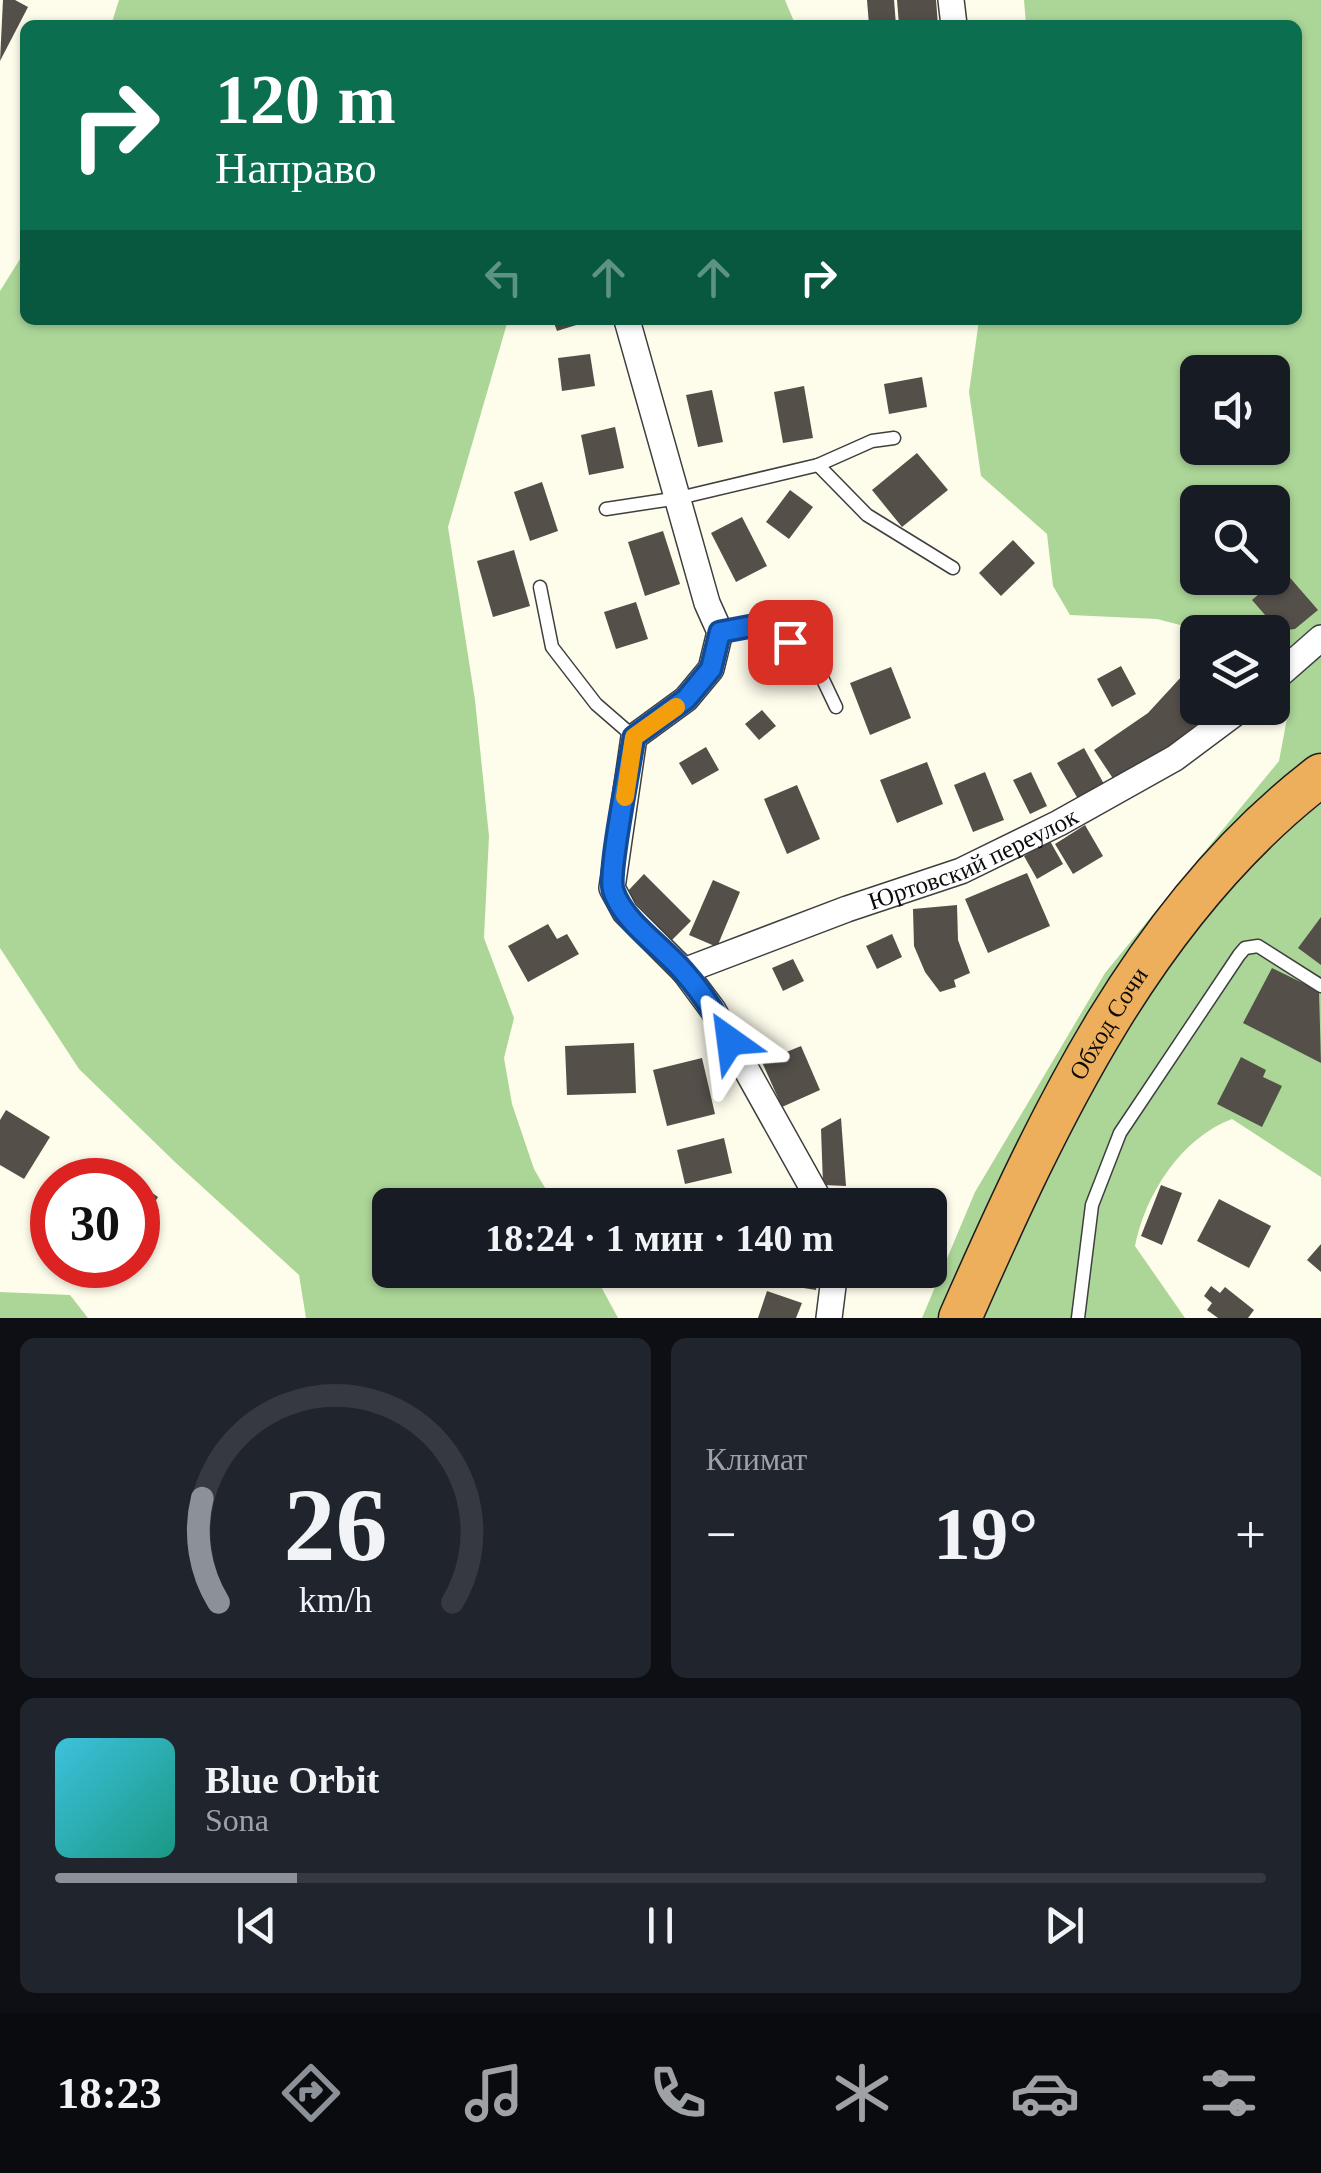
<!DOCTYPE html>
<html lang="ru">
<meta charset="utf-8">
<style>
:root{--surface:#171b24;--page:#20242c;--text:#f1f3f6;--muted:#9ea1a6;--line:#363941;--accent:#8c9099}
body{margin:0;font-family:"Times New Roman",serif;background:var(--page);color:var(--text);height:100vh;display:flex;flex-direction:column;font-size:38px;white-space:nowrap}
*{box-sizing:border-box;margin:0}
p{font-size:32px;color:var(--muted)}
.icon{flex:none;width:55px;height:55px;fill:none;stroke:currentColor;stroke-width:2;stroke-linecap:round;stroke-linejoin:round}
.map{position:relative;height:1318px;overflow:hidden}
.sheet{display:flex;flex-direction:column;gap:20px;padding:20px;background:#0d0f14;flex:1}
.sheet>*{flex:none}
.guide{position:absolute;left:20px;top:20px;width:1282px;height:305px;border-radius:15px;box-shadow:0 2px 8px #0004;background:#0b6e4f;color:#fff;overflow:hidden}
.tools{position:absolute;left:1180px;top:355px;display:grid;gap:20px}
.tools a{display:grid;place-items:center;width:110px;height:110px;border-radius:15px;background:var(--surface);box-shadow:0 2px 8px #0004;font-size:50px}
.speed{position:absolute;left:30px;top:1158px;display:flex;gap:20px;font-size:50px;font-weight:700;text-align:center}
.speed>*{display:grid;place-content:center;width:130px;height:130px;border-radius:50%;background:var(--surface);box-shadow:0 2px 8px #0004;line-height:1}
.speed .limit{border:15px solid #d22;background:#fff;color:#111}
.pin{position:absolute;display:grid;place-items:center;width:85px;height:85px;color:#fff;margin:-42px;border-radius:20px;box-shadow:0 5px 15px #0006}
.me{position:absolute;width:110px;margin:-55px;rotate:329deg;stroke-linejoin:round;filter:drop-shadow(0 0 8px #0008)}
.turn{display:flex;align-items:center;gap:35px;height:210px;padding:0 30px;font-size:45px}
.turn .icon{width:130px;height:130px;stroke-width:2.5}
.turn b{display:block;font-size:70px;line-height:85px}
.lanes{display:flex;align-items:center;height:95px;padding:0 30px;background:#0003;justify-content:center;gap:50px;direction:ltr}
.lanes .off{opacity:.35}
.big{font-size:75px;font-weight:700;line-height:1.1}
.sheet .card{flex:1;display:flex;flex-direction:column;justify-content:center;gap:15px;min-width:0;padding:0 35px;border-radius:15px;background:var(--page)}
.sheet .dial{align-items:center;gap:0}
.dial svg{height:260px;overflow:visible;fill:none;stroke:var(--line);stroke-width:7;stroke-linecap:round;text-anchor:middle}
.dial text{fill:var(--text);stroke:none}
.song{display:flex;align-items:center;gap:30px}
.cover{width:120px;height:120px;border-radius:15px;background:linear-gradient(135deg,hsl(190 70% 55%),hsl(170 70% 35%))}
.played{height:10px;border-radius:5px;background:linear-gradient(90deg,var(--accent) 20%,var(--line) 20%)}
.keys{display:flex;justify-content:space-around;direction:ltr}
.heat{display:flex;justify-content:space-between;align-items:center;font-size:55px;direction:ltr}
.sheet .tiles{flex:1;display:grid;gap:20px;grid-template-columns:1fr 1fr}
.card:last-child{grid-column:span 2}
.trip{position:absolute;left:372px;top:1188px;width:575px;height:100px;border-radius:15px;background:var(--surface);box-shadow:0 2px 8px #0004;font-weight:700;line-height:100px;text-align:center}
.dock{display:flex;height:160px;justify-content:space-around;align-items:center;background:#090b0e;color:var(--muted)}
.dock .icon{width:70px;height:70px}
.dock .active{color:var(--accent)}
.dock b{font-size:45px;color:var(--text)}
.map>svg:first-child{display:block}
</style>
<div class="map">
<svg width="1321" height="1318" viewBox="0 0 1321 1318">
<rect width="100%" height="100%" fill="#fefdec"/>
<g fill="#acd698" fill-rule="evenodd">
<polygon points="119,0 785,0 795,24 111,25"/>
<path d="M1024,0h297v1177l-89,-58c-51,19 -87,76 -97,127l50,72h-263l53,-126 130,-219 174,-212 11,-59 -17,-27 -1,-43h-65l-50,-13 -87,-4 -17,-29 -6,-52 -66,-58 -12,-84 10,-72h319v-295h-272zM1198,372h74v76h-74zM1198,502h74v76h-74z"/>
<polygon points="25,251 25,320 508,320 448,527 475,700 489,836 484,938 514,1018 504,1058 512,1104 534,1169 555,1205 390,1205 390,1270 592,1270 618,1318 306,1318 299,1275 176,1163 79,1069 0,948 0,291"/>
<polygon points="0,1292 70,1295 88,1318 0,1318"/>
</g>
<g fill="#544f49">
<polygon points="3,0 15,0 28,7 0,61"/>
<polygon points="867,0 894,0 896,25 869,25"/>
<polygon points="897,0 936,0 938,25 899,25"/>
<polygon points="553,320 589,320 589,321 557,331"/>
<polygon points="590,354 595,386 562,391 558,358"/>
<polygon points="922,377 927,407 889,414 884,384"/>
<polygon points="804,386 813,438 783,443 774,392"/>
<polygon points="712,390 723,442 698,447 686,395"/>
<polygon points="615,427 624,468 589,475 581,435"/>
<polygon points="917,453 948,490 902,527 872,490"/>
<polygon points="542,482 558,531 530,541 514,492"/>
<polygon points="790,490 813,507 789,539 766,522"/>
<polygon points="742,517 767,566 736,582 711,533"/>
<polygon points="663,531 680,584 645,596 628,542"/>
<polygon points="1013,540 1035,563 1001,596 979,573"/>
<polygon points="514,550 530,606 493,617 477,561"/>
<polygon points="1285,572 1318,610 1295,629 1279,631 1252,600"/>
<polygon points="636,602 648,639 616,649 604,612"/>
<polygon points="1220,616 1238,632 1206,632"/>
<polygon points="1194,663 1198,666 1198,708 1212,708 1176,746 1118,786 1094,750 1148,713"/>
<polygon points="1121,666 1136,694 1112,707 1097,679"/>
<polygon points="891,667 911,718 870,735 850,683"/>
<polygon points="762,710 776,726 759,740 745,724"/>
<polygon points="706,747 719,770 692,785 679,763"/>
<polygon points="1084,748 1104,784 1078,799 1057,763"/>
<polygon points="927,762 943,804 897,823 880,780"/>
<polygon points="985,772 1004,820 973,832 954,785"/>
<polygon points="1031,772 1047,806 1030,814 1013,780"/>
<polygon points="797,785 820,839 787,854 764,799"/>
<polygon points="1085,825 1103,856 1073,874 1055,844"/>
<polygon points="1050,841 1063,864 1037,879 1024,856"/>
<polygon points="1027,873 1050,926 988,953 965,899"/>
<polygon points="644,874 691,921 672,940 626,893"/>
<polygon points="713,880 740,892 717,947 689,935"/>
<polygon points="957,905 958,940 970,973 954,980 956,987 940,992 925,972 914,946 913,909"/>
<polygon points="1321,917 1321,965 1298,948"/>
<polygon points="548,924 557,939 567,934 579,954 528,982 508,946"/>
<polygon points="892,934 902,957 877,969 866,946"/>
<polygon points="793,959 804,981 783,991 772,968"/>
<polygon points="1272,968 1319,991 1321,1063 1243,1023"/>
<polygon points="634,1043 636,1093 567,1095 565,1046"/>
<polygon points="801,1046 820,1090 782,1107 762,1062"/>
<polygon points="1241,1057 1266,1070 1263,1077 1282,1086 1262,1127 1217,1104"/>
<polygon points="702,1058 715,1114 667,1126 653,1070"/>
<polygon points="6,1110 50,1137 24,1179 0,1165 0,1120"/>
<polygon points="841,1118 846,1186 823,1185 821,1129"/>
<polygon points="724,1138 732,1173 685,1184 677,1150"/>
<polygon points="138,1183 158,1197 153,1205 159,1210 158,1222 147,1227 141,1223 138,1229"/>
<polygon points="1161,1185 1182,1193 1162,1245 1141,1236"/>
<polygon points="695,1188 743,1194 742,1205 693,1205"/>
<polygon points="1219,1199 1271,1226 1249,1268 1197,1241"/>
<polygon points="1321,1244 1321,1272 1307,1260"/>
<polygon points="781,1270 820,1270 816,1290 779,1284"/>
<polygon points="1211,1286 1220,1293 1225,1287 1254,1310 1248,1318 1218,1318 1207,1310 1212,1303 1204,1296"/>
<polygon points="767,1291 802,1303 796,1318 758,1318"/>
</g>
<g fill="none" stroke-linecap="round" stroke-linejoin="round">
<g stroke="#3f3f3f" stroke-width="15">
<g id="lane">
<polyline points="894,438 872,441 818,465 867,515 953,568"/>
<polyline points="606,509 679,498 818,465"/>
<polyline points="540,587 552,647 596,704 634,737"/>
<polyline points="720,632 752,626 790,642 816,665 836,707"/>
<polyline points="1078,1318 1092,1205 1120,1133 1239,955 1245,948 1258,946 1321,986"/>
</g>
</g>
<g stroke="#3f3f3f" stroke-width="28">
<g id="street">
<polyline points="951,0 954,25"/>
<polyline points="627,320 707,603 720,632 711,669 686,699 634,737 612,888 625,912 684,971 713,1010 822,1205"/>
<polyline points="1272,681 1321,638"/>
<path id="s1" d="M684,971l163,-62 114,-38 98,-48 116,-65 67,-50"/>
<polyline points="829,1318 835,1270"/>
</g>
</g>
<g stroke="#1d1d1d" stroke-width="45">
<g id="highway">
<path id="s2" d="M960,1318c88,-199 184,-408 361,-543"/>
</g>
</g>
<use href="#lane" stroke="#fff" stroke-width="12"/>
<use href="#street" stroke="#fff" stroke-width="25"/>
<use href="#highway" stroke="#edaf5b" stroke-width="42"/>
</g>
<g fill="none" stroke-linecap="round" stroke-linejoin="round">
<g stroke="#114b97" stroke-width="25">
<path id="route" d="M730,1041c-13,-25 -28,-49 -47,-70 -21,-25 -60,-49 -70,-81 -5,-19 17,-126 21,-153l52,-38 25,-30 9,-37 32,-6 38,16"/>
</g>
<use href="#route" stroke="#1a73e8" stroke-width="18"/>
<polyline stroke="#f59e0b" stroke-width="18" points="625,797 634,737 676,707"/>
</g>
<g text-anchor="middle" stroke-width="10" stroke-linejoin="round" paint-order="stroke">
<g font-size="25" fill="#0c0c0c" stroke="#fff">
<text dy="9" stroke="none"><textPath href="#s1" startOffset="310">Юртовский переулок</textPath></text>
<text dy="9" stroke="none"><textPath href="#s2" startOffset="330">Обход Сочи</textPath></text>
</g>
</g>
</svg>
<div class="tools">
<a><svg class="icon" aria-label="sound" viewBox="0 0 24 24"><path d="M4 9h4l5-4v14l-5-4H4zM17 9q2 3 0 6"/></svg></a>
<a><svg class="icon" aria-label="search" viewBox="0 0 24 24"><circle cx="10" cy="10" r="6"/><path d="M15 15l6 6"/></svg></a>
<a><svg class="icon" aria-label="layers" viewBox="0 0 24 24"><path d="M12 4l9 5-9 5-9-5zM3 14l9 5 9-5"/></svg></a>
</div>
<div class="speed"><div class="limit">30</div></div>
<div class="pin" style="left:790px;top:642px;background:#d93025"><svg class="icon" aria-label="arrive" viewBox="0 0 24 24"><path d="M6 21V4h12l-3 4 3 4H6"/></svg></div>
<svg class="me" style="left:730px;top:1041px" viewBox="-20 -20 40 40"><path d="M0-17L14 15 0 8-14 15z" fill="#1a73e8" stroke="#fff" stroke-width="4"/></svg>
<div class="trip">18:24 · 1 мин · 140 m</div>
<div class="guide">
<div class="turn"><svg class="icon" aria-label="right" viewBox="0 0 24 24"><path d="M7 20v-9h11M14 6l5 5-5 5"/></svg><div><b>120 m</b>Направо</div></div>
<div class="lanes"><svg class="icon off" aria-label="left" viewBox="0 0 24 24"><path d="M17 20v-9H6M10 6l-5 5 5 5"/></svg><svg class="icon off" aria-label="ahead" viewBox="0 0 24 24"><path d="M12 20V5M6 11l6-6 6 6"/></svg><svg class="icon off" aria-label="ahead" viewBox="0 0 24 24"><path d="M12 20V5M6 11l6-6 6 6"/></svg><svg class="icon" aria-label="right" viewBox="0 0 24 24"><path d="M7 20v-9h11M14 6l5 5-5 5"/></svg></div>
</div>
</div>
<section class="sheet">
<div class="tiles">
<div class="card dial"><svg viewBox="0 0 100 80">
<path d="M14 69A42 42 0 1 1 86 69"/>
<path d="M14 69A42 42 0 0 1 9 37" stroke="#8c9099"/>
<text x="50" y="56" font-size="32" font-weight="700">26</text>
<text x="50" y="72" font-size="11">km/h</text>
</svg></div>
<div class="card"><p>Климат</p>
<div class="heat"><a>−</a><b class="big">19°</b><a>+</a></div>
</div>
<div class="card">
<div class="song"><i class="cover"></i><div><b>Blue Orbit</b><p>Sona</p></div></div>
<div class="played"></div>
<div class="keys"><svg class="icon" aria-label="previous" viewBox="0 0 24 24"><path d="M18 5L8 12l10 7zM5 5v14"/></svg><svg class="icon" aria-label="pause" viewBox="0 0 24 24"><path d="M8 5v14M16 5v14"/></svg><svg class="icon" aria-label="next" viewBox="0 0 24 24"><path d="M6 5l10 7-10 7zM19 5v14"/></svg></div>
</div>
</div>
</section>
<nav class="dock">
<b>18:23</b>
<svg class="icon active" aria-label="directions" viewBox="0 0 24 24"><path d="M12 3l9 9-9 9-9-9zM9 14v-3h6M13 9l2 2-2 2"/></svg>
<svg class="icon" aria-label="music" viewBox="0 0 24 24"><path d="M9 18V5l10-2v13"/><circle cx="6" cy="18" r="3"/><circle cx="16" cy="16" r="3"/></svg>
<svg class="icon" aria-label="phone" viewBox="0 0 24 24"><path d="M5 4h4l2 5-3 2q2 4 5 5l2-3 5 2v4C11 20 4 13 5 4z"/></svg>
<svg class="icon" aria-label="climate" viewBox="0 0 24 24"><path d="M12 3v18M4 7l16 10M4 17L20 7"/></svg>
<svg class="icon" aria-label="car" viewBox="0 0 24 24"><path d="M5 17H2v-5l4-1 3-4h7l3 4 3 1v5h-3M9 17h6M6 11h13"/><circle cx="7" cy="17" r="2"/><circle cx="17" cy="17" r="2"/></svg>
<svg class="icon" aria-label="filters" viewBox="0 0 24 24"><path d="M4 7h16M4 17h16"/><circle cx="9" cy="7" r="2"/><circle cx="15" cy="17" r="2"/></svg>
</nav>
